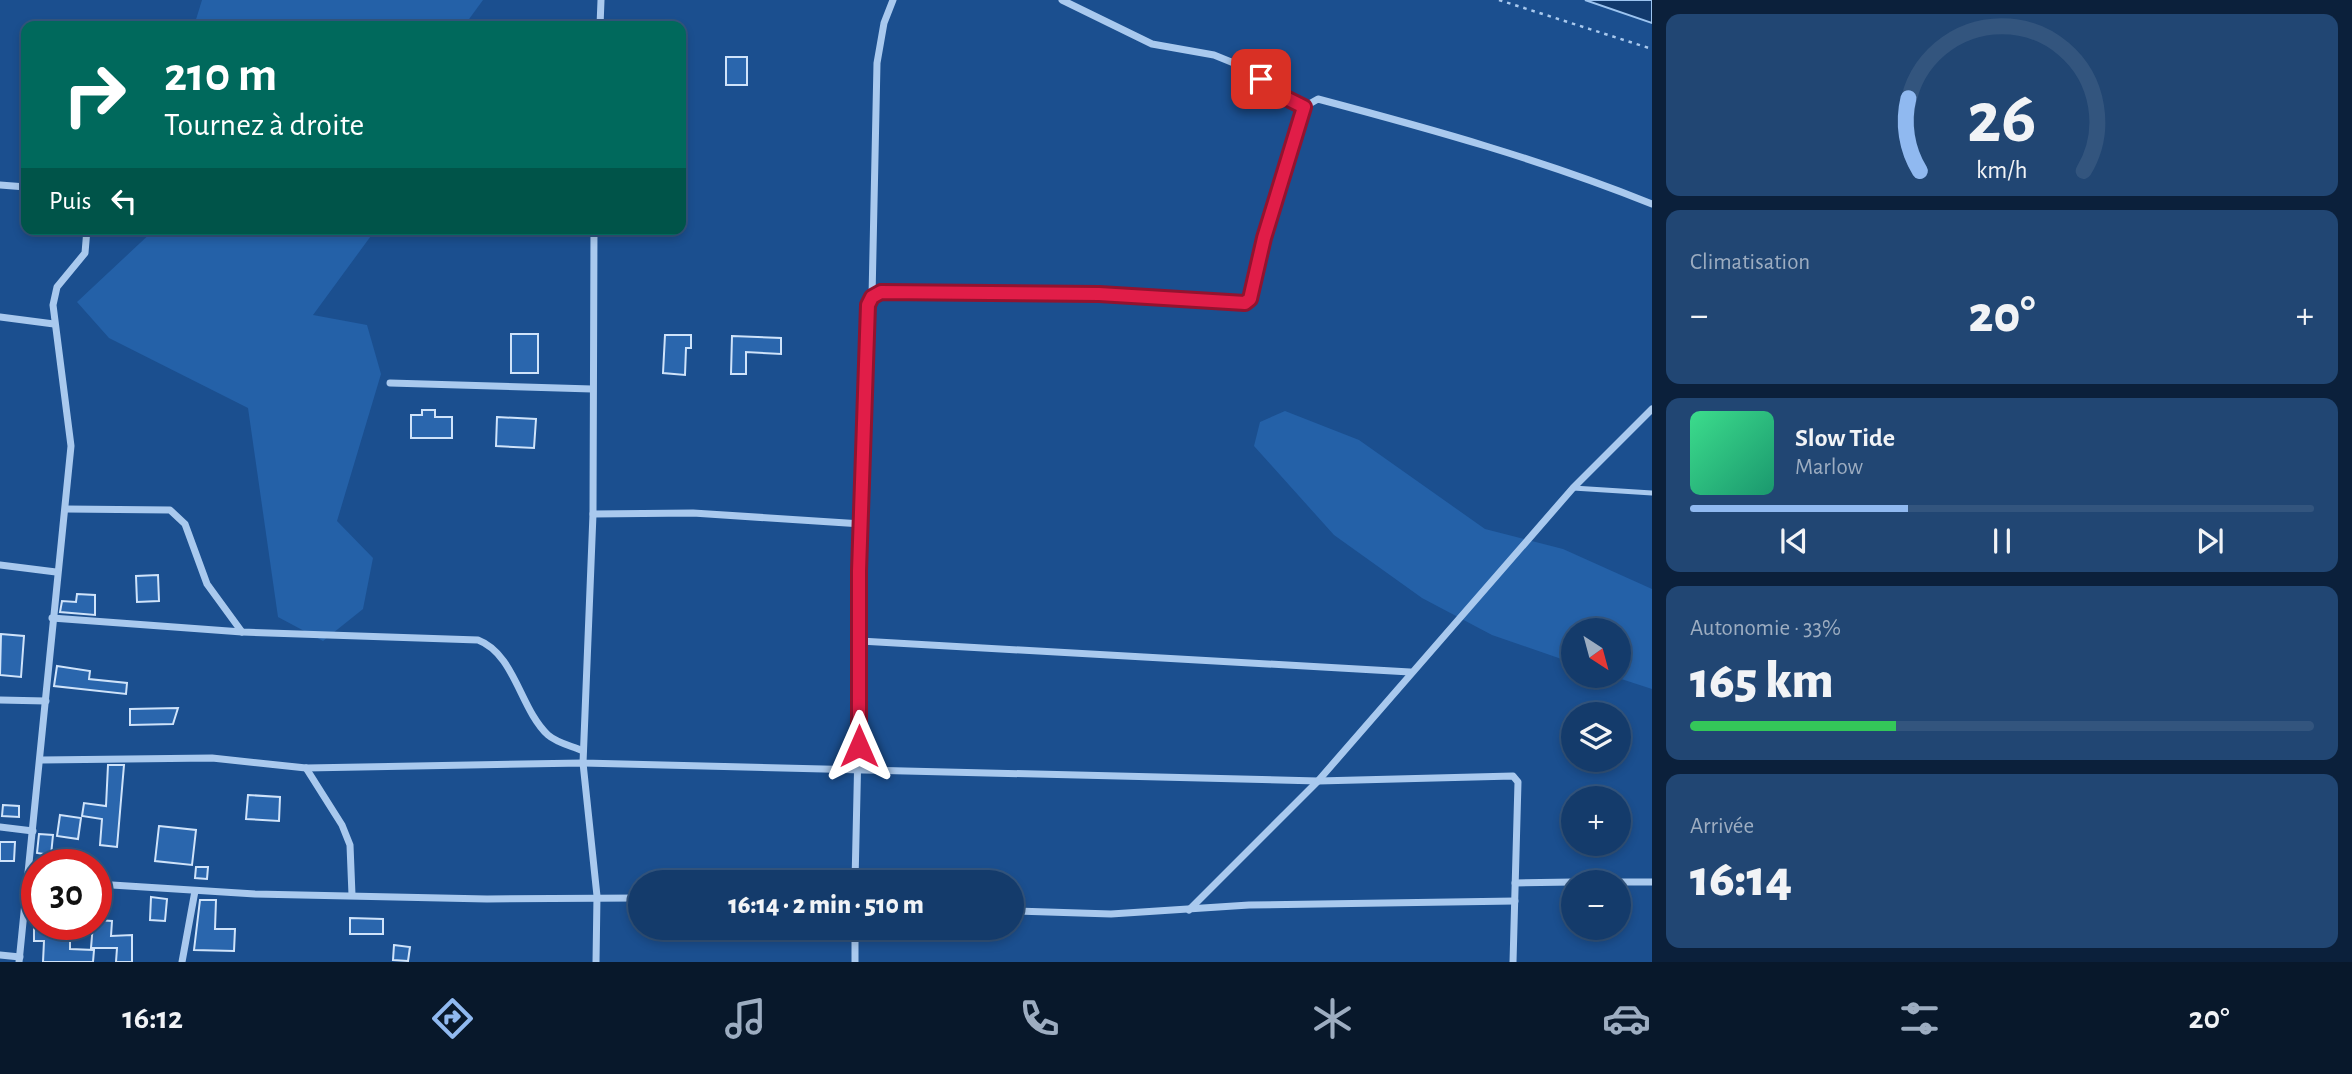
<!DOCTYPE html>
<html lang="fr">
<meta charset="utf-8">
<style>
:root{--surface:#143b6b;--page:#214673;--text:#f1f3f6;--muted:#9dadc1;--line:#33557e;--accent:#90b9f0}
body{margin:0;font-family:"Alegreya Sans",sans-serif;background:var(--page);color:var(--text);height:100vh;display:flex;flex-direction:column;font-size:26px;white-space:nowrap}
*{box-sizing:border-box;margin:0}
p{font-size:23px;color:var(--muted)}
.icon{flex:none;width:38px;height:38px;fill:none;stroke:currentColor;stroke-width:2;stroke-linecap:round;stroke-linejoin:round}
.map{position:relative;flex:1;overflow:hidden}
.details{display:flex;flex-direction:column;gap:14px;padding:14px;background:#0b203b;width:700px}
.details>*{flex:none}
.top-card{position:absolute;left:21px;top:21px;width:665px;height:214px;border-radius:14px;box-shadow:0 4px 10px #0003,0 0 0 2px var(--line);background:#00695c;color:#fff;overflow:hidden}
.needle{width:46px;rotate:144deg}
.tools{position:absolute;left:1561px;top:618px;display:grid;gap:14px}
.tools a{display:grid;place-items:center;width:70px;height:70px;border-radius:50%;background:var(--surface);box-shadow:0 4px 10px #0003,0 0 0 2px var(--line);font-size:35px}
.speed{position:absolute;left:21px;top:849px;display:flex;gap:14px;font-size:35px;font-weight:700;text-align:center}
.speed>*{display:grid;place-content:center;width:91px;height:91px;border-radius:50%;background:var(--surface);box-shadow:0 4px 10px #0003,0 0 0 2px var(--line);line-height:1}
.speed .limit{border:10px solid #d22;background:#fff;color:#111}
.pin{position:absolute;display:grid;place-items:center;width:60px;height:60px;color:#fff;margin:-30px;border-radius:14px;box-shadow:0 4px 10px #0006}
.me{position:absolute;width:77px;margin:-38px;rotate:0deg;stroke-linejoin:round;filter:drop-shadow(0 0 5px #0008)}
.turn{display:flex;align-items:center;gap:24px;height:147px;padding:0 28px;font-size:32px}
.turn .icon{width:91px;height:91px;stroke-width:2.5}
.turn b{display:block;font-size:49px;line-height:60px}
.then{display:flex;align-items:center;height:66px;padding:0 28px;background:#0003;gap:14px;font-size:26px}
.big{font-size:52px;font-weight:800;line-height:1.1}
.details .card{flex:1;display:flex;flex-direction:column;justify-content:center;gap:10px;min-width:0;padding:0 24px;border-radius:14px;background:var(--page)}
.details .dial{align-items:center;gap:0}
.dial svg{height:182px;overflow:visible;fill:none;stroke:var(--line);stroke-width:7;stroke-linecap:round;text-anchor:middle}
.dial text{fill:var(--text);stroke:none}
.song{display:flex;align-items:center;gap:21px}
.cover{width:84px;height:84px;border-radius:10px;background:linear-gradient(135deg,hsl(150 70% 55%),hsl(160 70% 35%))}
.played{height:7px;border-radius:4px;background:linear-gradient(90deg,var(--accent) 35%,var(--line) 35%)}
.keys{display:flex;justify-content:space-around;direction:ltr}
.heat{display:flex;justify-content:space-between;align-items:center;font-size:38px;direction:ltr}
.charge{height:10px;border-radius:5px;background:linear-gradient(90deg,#34c759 33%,var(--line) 0)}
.trip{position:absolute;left:628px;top:870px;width:396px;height:70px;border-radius:35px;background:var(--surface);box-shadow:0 4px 10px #0003,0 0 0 2px var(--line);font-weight:800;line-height:70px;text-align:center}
.menu{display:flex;height:112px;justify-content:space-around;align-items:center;background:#08182b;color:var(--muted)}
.menu .icon{width:49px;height:49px}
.menu .on{color:var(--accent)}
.menu b{font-size:32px;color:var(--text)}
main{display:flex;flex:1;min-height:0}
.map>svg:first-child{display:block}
</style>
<main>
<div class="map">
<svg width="1652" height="962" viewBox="0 0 1652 962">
<rect width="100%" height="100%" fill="#1b4f8f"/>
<g fill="#2461a8">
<polygon points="202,0 483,0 464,26 194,26"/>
<polygon points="155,229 376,229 313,315 367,325 381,374 337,521 373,558 363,609 323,641 278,617 248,408 109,338 77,302"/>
<polygon points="1285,411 1359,440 1485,529 1563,549 1652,589 1652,689 1612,676 1619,676 1619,630 1573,630 1573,663 1492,635 1422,598 1334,535 1254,446 1260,422"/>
</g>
<polygon fill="#123a6d" stroke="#9cc4f0" stroke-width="2" points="1585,0 1652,0 1652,23"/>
<g fill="#2a66ad" stroke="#cfe3fa" stroke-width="2">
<rect x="726" y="57" width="21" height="28"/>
<rect x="511" y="334" width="27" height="39"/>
<polygon points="665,335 691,335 691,348 686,348 685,375 663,373"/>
<polygon points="732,336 781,338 781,354 746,352 746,374 731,374"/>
<polygon points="422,410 435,410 435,417 452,417 452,438 411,438 411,415 422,415"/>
<polygon points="497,417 536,419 534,448 496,446"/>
<polygon points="158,575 159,601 137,602 136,576"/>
<polygon points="77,594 95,595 95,615 60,612 62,601 76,602"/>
<polygon points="1,634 24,636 21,677 0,675"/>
<polygon points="57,666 90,671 89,679 127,683 126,694 54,686"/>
<polygon points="178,708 173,724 130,725 130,709"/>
<polygon points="108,765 124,765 117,847 100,845 102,819 82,816 84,803 106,806"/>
<polygon points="248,795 280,797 279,821 246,819"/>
<polygon points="3,805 19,806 19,817 2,816"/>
<polygon points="60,815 81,818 78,839 57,836"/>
<polygon points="159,826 196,830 192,865 155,861"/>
<polygon points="39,834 53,835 51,855 37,853"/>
<polygon points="0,842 15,842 14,861 0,861"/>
<polygon points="196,867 208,867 207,879 195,878"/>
<polygon points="151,897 167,899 165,921 150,920"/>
<polygon points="200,900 216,900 215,929 235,929 234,951 194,950"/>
<polygon points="350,918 383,919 383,934 350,934"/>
<polygon points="96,920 112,921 111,936 132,935 132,962 116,962 117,948 91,948 93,924 96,924"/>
<polygon points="34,927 70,927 70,949 94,950 93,962 43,962 44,941 34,941"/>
<polygon points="394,945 410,947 408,961 393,960"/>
</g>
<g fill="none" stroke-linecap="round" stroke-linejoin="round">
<polyline stroke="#a9c9ee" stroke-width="2.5" stroke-dasharray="3.5 5" stroke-linecap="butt" points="1499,0 1652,49"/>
<polyline stroke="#a9c9ee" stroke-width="5" points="1573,488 1652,493"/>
<g stroke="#a9c9ee" stroke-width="7">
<polyline points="1062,0 1152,44 1214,55 1246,68 1276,93 1304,107"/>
<polyline points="600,26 601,0"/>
<polyline points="0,185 26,187"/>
<polyline points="594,229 593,514 583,763 1318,781 1513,776 1518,782 1513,962"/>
<polyline points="872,297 877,63 884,23 893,0"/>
<polyline points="0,317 54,324"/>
<polyline points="390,383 592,389"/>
<polyline points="66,509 170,510 185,524 207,584 242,632"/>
<polyline points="593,514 693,513 862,524"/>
<polyline points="0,565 56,572"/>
<path d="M52,618l190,14 236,8c37,14 42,69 70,95 9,8 24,11 35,16"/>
<polyline points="860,641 1410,672"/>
<polyline points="0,700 46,701"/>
<polyline points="42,760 212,758 306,768 583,763 597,896 596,962"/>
<polyline points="306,768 342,825 350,845 352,895"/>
<polyline points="0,827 33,831"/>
<path d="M855,882l13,-577 4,-8 9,-5 218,2 146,9 5,-4 14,-61 40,-131 14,-8c113,30 225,61 334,105"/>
<polyline points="1583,882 1652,882"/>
<polyline points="1515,883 1573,882"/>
<polyline points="96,884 255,894 487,899 640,898"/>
<polyline points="1189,910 1318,781 1573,488 1652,409"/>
<polyline points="1012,911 1111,914 1249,905 1515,901"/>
<polyline points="0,955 20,957"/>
<polyline points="19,962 71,446 53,305 57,287 85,253 87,229"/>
<polyline points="182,962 195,891"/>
<polyline points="855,962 855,928"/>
</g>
</g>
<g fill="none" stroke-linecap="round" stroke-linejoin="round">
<g stroke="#92132f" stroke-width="18">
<polyline id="route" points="859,746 859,571 868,305 872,297 881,292 1099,294 1245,303 1250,299 1264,238 1304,107 1276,93 1261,79"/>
</g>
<use href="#route" stroke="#e11d48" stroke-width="12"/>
</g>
</svg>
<div class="tools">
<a><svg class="needle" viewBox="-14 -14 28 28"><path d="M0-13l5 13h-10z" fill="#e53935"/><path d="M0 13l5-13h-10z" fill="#9dadc1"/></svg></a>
<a><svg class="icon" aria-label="layers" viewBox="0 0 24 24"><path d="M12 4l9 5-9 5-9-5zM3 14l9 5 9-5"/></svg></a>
<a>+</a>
<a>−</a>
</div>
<div class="speed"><div class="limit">30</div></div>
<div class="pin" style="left:1261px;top:79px;background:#d93025"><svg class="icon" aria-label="arrive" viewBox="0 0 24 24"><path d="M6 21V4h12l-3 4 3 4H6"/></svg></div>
<svg class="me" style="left:859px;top:746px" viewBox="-20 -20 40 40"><path d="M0-17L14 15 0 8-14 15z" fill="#e11d48" stroke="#fff" stroke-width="4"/></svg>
<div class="trip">16:14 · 2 min · 510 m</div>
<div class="top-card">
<div class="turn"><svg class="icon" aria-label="right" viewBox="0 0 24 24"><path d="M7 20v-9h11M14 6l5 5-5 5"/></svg><div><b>210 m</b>Tournez à droite</div></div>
<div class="then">Puis<svg class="icon" aria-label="left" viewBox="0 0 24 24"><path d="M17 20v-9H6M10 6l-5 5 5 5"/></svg></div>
</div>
</div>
<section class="details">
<div class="card dial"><svg viewBox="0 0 100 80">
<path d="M14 69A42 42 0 1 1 86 69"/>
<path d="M14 69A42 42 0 0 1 9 37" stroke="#90b9f0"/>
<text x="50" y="56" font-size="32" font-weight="700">26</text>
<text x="50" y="72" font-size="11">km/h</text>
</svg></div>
<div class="card"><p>Climatisation</p>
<div class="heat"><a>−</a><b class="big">20°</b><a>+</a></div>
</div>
<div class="card">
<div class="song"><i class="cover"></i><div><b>Slow Tide</b><p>Marlow</p></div></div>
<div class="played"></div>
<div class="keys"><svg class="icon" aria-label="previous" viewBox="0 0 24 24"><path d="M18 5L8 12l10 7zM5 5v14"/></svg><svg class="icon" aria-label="pause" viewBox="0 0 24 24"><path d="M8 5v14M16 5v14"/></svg><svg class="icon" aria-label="next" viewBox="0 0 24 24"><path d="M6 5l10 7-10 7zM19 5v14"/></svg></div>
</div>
<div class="card"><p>Autonomie · 33%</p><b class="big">165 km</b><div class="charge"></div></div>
<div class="card"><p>Arrivée</p><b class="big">16:14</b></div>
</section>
</main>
<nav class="menu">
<b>16:12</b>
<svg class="icon on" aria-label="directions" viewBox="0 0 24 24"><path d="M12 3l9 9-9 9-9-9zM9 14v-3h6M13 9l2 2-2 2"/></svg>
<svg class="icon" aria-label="music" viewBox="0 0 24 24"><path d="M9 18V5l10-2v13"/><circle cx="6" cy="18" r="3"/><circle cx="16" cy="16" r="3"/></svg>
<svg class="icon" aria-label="phone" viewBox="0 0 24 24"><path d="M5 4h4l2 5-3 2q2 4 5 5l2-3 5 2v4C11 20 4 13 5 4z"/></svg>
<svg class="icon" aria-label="climate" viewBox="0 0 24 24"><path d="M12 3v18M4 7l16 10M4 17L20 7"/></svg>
<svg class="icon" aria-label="car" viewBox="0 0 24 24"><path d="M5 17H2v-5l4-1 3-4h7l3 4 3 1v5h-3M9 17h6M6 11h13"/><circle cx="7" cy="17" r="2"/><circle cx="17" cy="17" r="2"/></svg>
<svg class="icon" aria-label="filters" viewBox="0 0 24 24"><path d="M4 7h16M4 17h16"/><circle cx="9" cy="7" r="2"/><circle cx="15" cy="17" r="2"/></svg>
<b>20°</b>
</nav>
